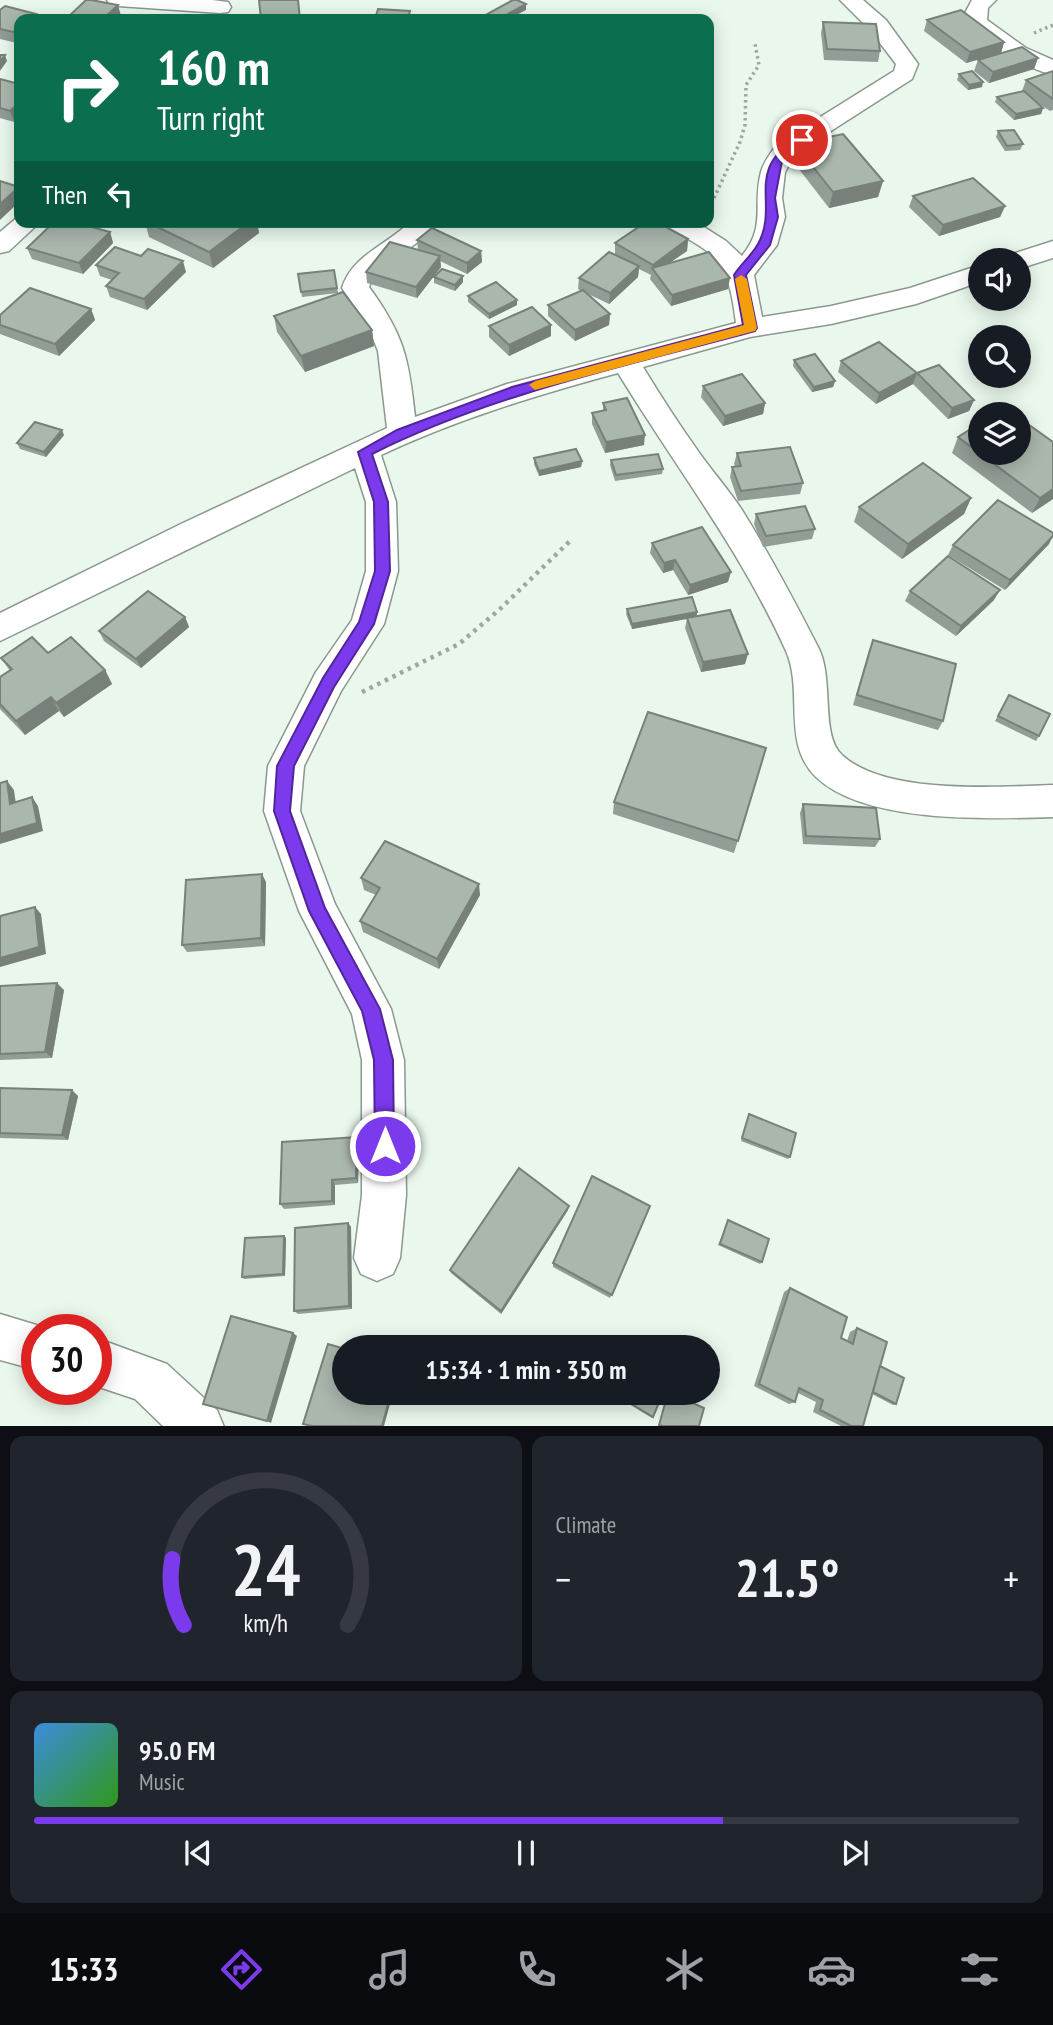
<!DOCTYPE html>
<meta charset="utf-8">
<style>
:root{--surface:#171b24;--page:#20242c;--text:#f1f3f6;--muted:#9ea1a6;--line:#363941;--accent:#7c3aed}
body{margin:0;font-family:"PT Sans Narrow",sans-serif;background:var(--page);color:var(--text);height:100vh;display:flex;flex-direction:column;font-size:26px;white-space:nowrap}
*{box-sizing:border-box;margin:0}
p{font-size:23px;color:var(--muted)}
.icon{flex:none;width:38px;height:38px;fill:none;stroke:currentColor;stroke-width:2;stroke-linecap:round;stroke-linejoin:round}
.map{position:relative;height:1426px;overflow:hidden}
.drawer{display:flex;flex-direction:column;gap:10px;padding:10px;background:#0d0f14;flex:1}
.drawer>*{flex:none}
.top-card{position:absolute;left:14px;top:14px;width:700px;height:214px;border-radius:14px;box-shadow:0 4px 18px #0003;background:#0b6e4f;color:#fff;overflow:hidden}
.tools{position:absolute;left:968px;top:248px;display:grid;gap:14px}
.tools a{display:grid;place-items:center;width:63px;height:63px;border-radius:50%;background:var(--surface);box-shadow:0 4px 18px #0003;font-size:35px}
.speed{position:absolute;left:21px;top:1314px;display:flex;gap:14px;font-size:35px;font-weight:700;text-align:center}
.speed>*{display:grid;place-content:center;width:91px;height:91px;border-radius:50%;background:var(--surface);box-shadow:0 4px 18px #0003;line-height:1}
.speed .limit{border:10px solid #d22;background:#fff;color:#111}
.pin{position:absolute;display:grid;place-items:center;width:60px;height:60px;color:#fff;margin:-30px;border:4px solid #fff;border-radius:50%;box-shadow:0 2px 7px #0007}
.me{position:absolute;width:77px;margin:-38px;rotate:0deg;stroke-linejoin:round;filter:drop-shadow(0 0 5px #0008)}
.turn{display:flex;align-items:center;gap:24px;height:147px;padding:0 28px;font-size:32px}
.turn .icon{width:91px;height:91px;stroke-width:2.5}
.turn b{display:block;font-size:49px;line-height:60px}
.then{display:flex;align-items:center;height:66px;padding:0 28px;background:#0003;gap:14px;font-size:26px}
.big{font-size:52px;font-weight:600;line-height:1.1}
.drawer .card{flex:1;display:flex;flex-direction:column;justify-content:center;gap:10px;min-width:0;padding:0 24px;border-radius:14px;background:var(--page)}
.drawer .dial{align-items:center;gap:0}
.dial svg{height:182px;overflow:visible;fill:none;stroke:var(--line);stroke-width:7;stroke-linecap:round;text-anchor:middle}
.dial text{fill:var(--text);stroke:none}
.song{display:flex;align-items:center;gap:21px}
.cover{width:84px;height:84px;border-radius:10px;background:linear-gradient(135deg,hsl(210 70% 55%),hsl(110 70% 35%))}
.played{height:7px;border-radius:4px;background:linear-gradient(90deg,var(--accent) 70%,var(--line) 70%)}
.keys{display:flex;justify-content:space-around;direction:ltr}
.heat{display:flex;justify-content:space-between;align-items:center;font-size:38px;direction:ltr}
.drawer .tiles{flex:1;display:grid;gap:10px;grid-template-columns:1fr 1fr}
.card:last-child{grid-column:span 2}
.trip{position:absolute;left:332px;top:1335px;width:388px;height:70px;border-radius:35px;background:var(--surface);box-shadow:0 4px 18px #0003;font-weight:600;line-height:70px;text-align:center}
.menu{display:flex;height:112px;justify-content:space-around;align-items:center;background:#090b0e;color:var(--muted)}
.menu .icon{width:49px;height:49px}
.menu .active{color:var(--accent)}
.menu b{font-size:32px;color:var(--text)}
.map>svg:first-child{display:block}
</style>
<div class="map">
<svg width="1053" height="1427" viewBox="0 0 1053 1427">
<rect width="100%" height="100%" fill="#e9f7ec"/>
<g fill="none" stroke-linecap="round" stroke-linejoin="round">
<g stroke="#8b988e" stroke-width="3">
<g id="minor">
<polygon points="107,0 212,0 228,2 231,7 228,12 220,13 118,6 110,5"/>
<path d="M840,0h23l23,20 32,44 -6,15 -117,75 -10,18 -3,26 3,19 -8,28 -23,30 8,42 69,-11 79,-18 70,-23v17l-64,22 -85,20 -81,13 -107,30c17,28 35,56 55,84 14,20 30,38 44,59 28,45 53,92 77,139 15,31 1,86 23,106 43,40 155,32 211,30v32c-64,2 -188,7 -237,-40 -35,-34 -12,-86 -30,-126 -45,-100 -111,-185 -168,-278 -81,22 -161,46 -237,82l15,47 2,69 -14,53 -43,67 -37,75 -4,45 35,93 56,105 13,51 2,135 -6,63 -7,16 -16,7 -16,-7 -7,-16 8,-63v-135l-10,-46 -53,-103 -35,-100 4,-45 48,-94 36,-52 14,-49v-69l-11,-34 -355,173v-28l183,-90 204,-95 -9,-77 -10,-25 -26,-38c10,-33 45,-43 68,-66h28c-18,26 -63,42 -69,65 35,48 40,72 46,130l92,-33 229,-61c-7,-58 -17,-71 -71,-95l-4,-6h35l30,19 16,15c25,-31 10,-50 19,-84 3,-11 10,-19 16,-28l117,-73 2,-7 -26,-34z"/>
<path d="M972,0h24l-8,8 -1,12 39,28 27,12v15c-24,-6 -87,-36 -88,-62z"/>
<polygon points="19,216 19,222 40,222 9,251 0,253 0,232"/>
<polygon points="1053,241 1053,258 1018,269 1018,261 1005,261 1009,255"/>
<polygon points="0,1314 53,1330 37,1330 37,1370 0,1360"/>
<polygon points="96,1338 167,1364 217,1410 224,1427 164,1427 135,1399 96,1386"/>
</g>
</g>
<g stroke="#9da79f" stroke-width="3.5" stroke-dasharray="2.5 3.5" stroke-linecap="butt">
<polyline points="1034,33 1053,25"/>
<polyline points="709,209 740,142 745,125 746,85 759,65 755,44"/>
</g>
<polyline stroke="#9da79f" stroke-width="4.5" stroke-dasharray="3.5 5" stroke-linecap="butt" points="362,692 459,644 500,609 572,539"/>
<use href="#minor" fill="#fff" fill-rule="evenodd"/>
</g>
<g fill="#929d95">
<polygon points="0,10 36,14 38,19 19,19 17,43 0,39"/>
<polygon points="69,16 121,16 118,19 70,19"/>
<polygon points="927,20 1004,42 1001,53 966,63 924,31"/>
<polygon points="823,22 880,51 878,62 824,60 821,33"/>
<polygon points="1038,58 1034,69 989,83 974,71 978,60"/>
<polygon points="1053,71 1053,110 1050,111 1032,99 1043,108 1041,114 1014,120 995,102 997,97 1022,91 1026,80"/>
<polygon points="959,74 982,87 968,90 957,80"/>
<polygon points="0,79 14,122 0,118"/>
<polygon points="998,131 1023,144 1020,150 1005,151 996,137"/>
<polygon points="795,144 883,181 878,197 829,208 792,160"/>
<polygon points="913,196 1005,206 1000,217 939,236 909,207"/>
<polygon points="145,222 257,222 259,233 213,268 149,237"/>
<polygon points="110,232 113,243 83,274 32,259 27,248"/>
<polygon points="688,239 687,251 669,263 728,289 671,306 650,279 651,275 639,269 638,277 609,304 586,293 610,314 609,325 575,341 548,316 548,305 581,291 578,289 579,278 615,255 615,243"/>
<polygon points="417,240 481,251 482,262 467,274 440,261 441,267 417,298 367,283 366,272 418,250"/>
<polygon points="96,265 186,272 147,310 110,297 106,286 112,280 100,276"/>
<polygon points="334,270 338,293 302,297 298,274"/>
<polygon points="463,276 463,282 455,291 434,283 434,277"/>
<polygon points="468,296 517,305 489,319 468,302"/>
<polygon points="91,309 95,320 59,356 0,334 0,315"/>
<polygon points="274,316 372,330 374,346 305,372 277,332"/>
<polygon points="489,326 551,336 509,356 489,337"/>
<polygon points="794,360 835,381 833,387 812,392 793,366"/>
<polygon points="841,361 917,373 974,400 969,411 948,419 913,384 876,404 838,372"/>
<polygon points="703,386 765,403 763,414 723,426 701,397"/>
<polygon points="603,403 644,445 605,453 592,424 592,413 603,411"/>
<polygon points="64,435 46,457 20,449 17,443"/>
<polygon points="958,437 1053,442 1053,499 1032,513 952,453"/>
<polygon points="737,453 803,483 800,494 738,501 730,477 732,467 735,466 734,464"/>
<polygon points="534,458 582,461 581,467 539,476 534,464"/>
<polygon points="611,460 663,469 662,474 615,481 610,465"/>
<polygon points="971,498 964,514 902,559 854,522 859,507"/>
<polygon points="756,514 815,529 812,539 763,547 754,524"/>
<polygon points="652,543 728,582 688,595 673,570 663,573 650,553"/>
<polygon points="1049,544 1005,590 948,555 953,545"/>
<polygon points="910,591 994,600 956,636 905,601"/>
<polygon points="627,609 697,612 697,616 745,664 701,672 685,628 687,619 632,629 626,614"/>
<polygon points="185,617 189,627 141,668 104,641 99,631"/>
<polygon points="873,640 943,721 938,730 853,705 869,650"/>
<polygon points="48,653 105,670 112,684 64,717 59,711 25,735 0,709 0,677 10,671 1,658"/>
<polygon points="1009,695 1039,736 1036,741 995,721"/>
<polygon points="766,748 734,853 613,814 614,802"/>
<polygon points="803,804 880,839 875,847 803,844 800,813"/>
<polygon points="361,878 480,895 439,969 363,932 360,921 376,895 364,890"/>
<polygon points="266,882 265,946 187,952 182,945"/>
<polygon points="0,986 64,990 52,1058 0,1060"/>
<polygon points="0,1088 78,1096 68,1140 0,1138"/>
<polygon points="749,1114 790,1157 788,1159 741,1141"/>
<polygon points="357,1137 359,1142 358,1183 335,1185 335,1205 284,1209 280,1204"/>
<polygon points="650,1206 610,1298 553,1267 553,1263"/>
<polygon points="568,1210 501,1314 451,1273 450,1270"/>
<polygon points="728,1220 762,1262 760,1264 718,1245"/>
<polygon points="348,1223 351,1227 352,1309 298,1314 294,1311"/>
<polygon points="284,1236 286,1238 285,1276 244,1279 242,1277"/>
<polygon points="790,1288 841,1338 847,1341 850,1332 857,1328 880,1366 896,1404 893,1405 872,1394 863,1426 841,1426 813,1412 816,1402 798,1393 795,1402 789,1404 754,1386 784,1292"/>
<polygon points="627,1393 663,1393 652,1418 624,1401"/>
</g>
<g fill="#778079">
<polygon points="526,4 526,10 509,19 499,19"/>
<polygon points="118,5 121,16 118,19 103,19"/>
<polygon points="36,14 38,19 29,19"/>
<polygon points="19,27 19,42 17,43 13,32"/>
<polygon points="1004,42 1001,53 966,63 970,52"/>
<polygon points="5,55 7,61 0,71 0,62"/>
<polygon points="1038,58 1034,69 989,83 993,72"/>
<polygon points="983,82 982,87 968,90 969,85"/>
<polygon points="19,103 19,117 14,122 10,111"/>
<polygon points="1043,108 1041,114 1014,120 1016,114"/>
<polygon points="883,181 878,197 829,208 833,192"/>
<polygon points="19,187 19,202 0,220 0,204"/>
<polygon points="1005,206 1000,217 939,236 943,225"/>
<polygon points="249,222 257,222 259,233 213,268 209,252"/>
<polygon points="110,232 113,243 83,274 79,263"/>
<polygon points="688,239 687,251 655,273 653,270 653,265"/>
<polygon points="481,251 482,262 467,274 467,263"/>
<polygon points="440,256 441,267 417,298 416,287"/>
<polygon points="183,261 186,272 147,310 144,299"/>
<polygon points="639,266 638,277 609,304 610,293"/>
<polygon points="463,276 463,282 455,291 455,285"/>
<polygon points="730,278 728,289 671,306 672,295"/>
<polygon points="517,300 517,305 489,319 489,314"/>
<polygon points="91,309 95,320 59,356 55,344"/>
<polygon points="610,314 609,325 575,341 575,330"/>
<polygon points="551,325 551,336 509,356 509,345"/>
<polygon points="372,330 374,346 305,372 301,356"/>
<polygon points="917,373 913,384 876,404 879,393"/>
<polygon points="835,381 833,387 812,392 814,387"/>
<polygon points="974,400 969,411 948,419 952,408"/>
<polygon points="765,403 763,414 723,426 725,416"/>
<polygon points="62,430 64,435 46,457 44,452"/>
<polygon points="645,435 644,445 605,453 606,442"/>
<polygon points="582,461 581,467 539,476 539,471"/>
<polygon points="1053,489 1053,499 1032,513 1040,498"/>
<polygon points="971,498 964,514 902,559 908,544"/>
<polygon points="1053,536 1049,544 1005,590 1010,580"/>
<polygon points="675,560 673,570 663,573 664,563"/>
<polygon points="731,572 728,582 688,595 690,585"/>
<polygon points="1000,590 994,600 956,636 961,626"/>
<polygon points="697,612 696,617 632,629 632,624"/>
<polygon points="185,617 189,627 141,668 136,659"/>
<polygon points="748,654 745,664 701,672 703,662"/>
<polygon points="105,670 112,684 64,717 56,703"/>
<polygon points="51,697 59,711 25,735 16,721"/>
<polygon points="7,781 14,790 17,812 10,804"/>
<polygon points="32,797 38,806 43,831 0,844 0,834"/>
<polygon points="262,874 266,882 265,946 261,938"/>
<polygon points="479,884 480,895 439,969 437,959"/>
<polygon points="35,907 41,914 46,954 0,967 0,958"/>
<polygon points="57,983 64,990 52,1058 45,1052"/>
<polygon points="72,1090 78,1096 68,1140 62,1135"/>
<polygon points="357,1137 359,1142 358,1183 356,1178"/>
<polygon points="332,1180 335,1185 335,1205 332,1201"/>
<polygon points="569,1206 568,1210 501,1314 501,1311"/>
<polygon points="348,1223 351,1227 352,1309 349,1306"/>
<polygon points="284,1236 286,1238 285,1276 283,1274"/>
<polygon points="293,1333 297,1336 271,1423 267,1421"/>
<polygon points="391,1393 393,1393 384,1426 382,1426"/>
</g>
<g fill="#aab7ad" stroke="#778079" stroke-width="2">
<polygon points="86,0 91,0 118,5 103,19 86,19 69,16"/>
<polygon points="259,0 298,0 300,19 261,19"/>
<polygon points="513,0 517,0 526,4 499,19 483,19 480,18"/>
<polygon points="5,6 36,14 29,19 19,19 19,27 13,32 0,29 0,10"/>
<polygon points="378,9 410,11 408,19 375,19"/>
<polygon points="961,10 1004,42 970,52 927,20"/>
<polygon points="188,15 203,17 201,19 184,19"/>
<polygon points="823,22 876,24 880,51 827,49"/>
<polygon points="1022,47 1038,58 993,72 978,60"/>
<polygon points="0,55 5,55 0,62"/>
<polygon points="972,71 983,82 969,85 959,74"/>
<polygon points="1053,71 1053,99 1026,80"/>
<polygon points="0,79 19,84 19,103 10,111 0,108"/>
<polygon points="1024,91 1043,108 1016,114 997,97"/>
<polygon points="1014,130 1023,144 1007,146 998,131"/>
<polygon points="843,134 883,181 833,192 795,144"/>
<polygon points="973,178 1005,206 943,225 913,196"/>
<polygon points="0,181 19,187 0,204"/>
<polygon points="54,222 73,222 110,232 79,263 27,248"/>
<polygon points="147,222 249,222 209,252"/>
<polygon points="646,222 657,222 688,239 653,265 615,243"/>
<polygon points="432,228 481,251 467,263 417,240"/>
<polygon points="390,242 440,256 416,287 366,272"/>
<polygon points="115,247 141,256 148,249 183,261 144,299 106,286 119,273 96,265"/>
<polygon points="609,252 639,266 610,293 579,278"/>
<polygon points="709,252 730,278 672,295 652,268"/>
<polygon points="442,269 463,276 455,285 434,277"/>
<polygon points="334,270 337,288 301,292 298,274"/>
<polygon points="496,282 517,300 489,314 468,296"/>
<polygon points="30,288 91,309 55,344 0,325 0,315"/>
<polygon points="583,290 610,314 575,330 548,305"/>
<polygon points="343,292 372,330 301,356 274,316"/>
<polygon points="532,307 551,325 509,345 489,326"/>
<polygon points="879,342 917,373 879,393 841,361"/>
<polygon points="815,354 835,381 814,387 794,360"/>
<polygon points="939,365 974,400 952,408 917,373"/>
<polygon points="742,374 765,403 725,416 703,386"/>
<polygon points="627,398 645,435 606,442 592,413 606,410 603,403"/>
<polygon points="1005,408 1015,415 994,415"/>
<polygon points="1018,417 1053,442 1053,489 1040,498 958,437 980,423 980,453 1018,453"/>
<polygon points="35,422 62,430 44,452 17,443"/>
<polygon points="790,447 803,483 741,491 732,467 741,466 737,453"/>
<polygon points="576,449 582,461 539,471 534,458"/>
<polygon points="658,454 663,469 616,475 611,460"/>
<polygon points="923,463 971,498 908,544 859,507"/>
<polygon points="998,500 1053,533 1053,536 1010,580 953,545"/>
<polygon points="805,506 815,529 766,536 756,514"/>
<polygon points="702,527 731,572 690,585 675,560 664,563 652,543"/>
<polygon points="948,556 1000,590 961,626 910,591"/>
<polygon points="148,591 185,617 136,659 99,631"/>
<polygon points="692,597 697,612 632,624 627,609"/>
<polygon points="730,610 748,654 703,662 687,618"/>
<polygon points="32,637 48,653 71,637 105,670 56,703 51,697 16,721 0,704 0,677 12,669 1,658"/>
<polygon points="873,640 956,664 943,721 857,695"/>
<polygon points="1009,695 1050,714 1039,736 998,716"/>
<polygon points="648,712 766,748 738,841 614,802"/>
<polygon points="7,781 10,804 32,797 37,823 0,834 0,783"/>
<polygon points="803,804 876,808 880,839 806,836"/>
<polygon points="385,841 479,884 437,959 360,921 380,888 361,878"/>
<polygon points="262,874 261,938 182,945 186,880"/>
<polygon points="35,907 39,947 0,958 0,916"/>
<polygon points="57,983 45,1052 0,1054 0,986"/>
<polygon points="0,1088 72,1090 62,1135 0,1133"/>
<polygon points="749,1114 796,1133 790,1157 742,1138"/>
<polygon points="357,1137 356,1178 332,1180 332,1201 280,1204 282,1142"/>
<polygon points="519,1168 569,1206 501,1311 450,1270"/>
<polygon points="592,1176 650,1206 612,1295 553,1263"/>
<polygon points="728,1220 769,1239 762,1262 720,1244"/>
<polygon points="348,1223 349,1306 294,1311 295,1228"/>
<polygon points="284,1236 283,1274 242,1277 245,1238"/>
<polygon points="790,1288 847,1317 841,1338 853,1344 857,1328 887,1342 863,1426 851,1426 820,1410 823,1400 799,1388 795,1402 759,1384"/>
<polygon points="231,1316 293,1333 267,1421 203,1404"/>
<polygon points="328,1344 345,1349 345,1393 391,1393 382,1426 312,1426 303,1424"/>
<polygon points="880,1366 904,1378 896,1404 873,1392"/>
<polygon points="628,1393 663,1393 653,1417 625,1400"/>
<polygon points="668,1393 671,1393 704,1408 699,1426 663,1426 659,1425"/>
</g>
<path fill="#7c3aed" stroke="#51269a" stroke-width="2" d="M798,138l9,2 -17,12 -8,9 -7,37 3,19 -8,28 -24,30 11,53 -2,3c-129,35 -263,63 -383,123l16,48 2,69 -16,53 -40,63 -40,79 -4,45 35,97 55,101 13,51 1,86 -2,7 -7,3 -7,-3 -3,-7 -1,-86 -12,-49 -53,-100 -35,-100 3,-45 46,-88 36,-56 16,-51 -1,-69 -16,-50 39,-22 115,-43 231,-62 -9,-50c7,-11 18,-20 24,-31 22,-40 -15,-74 40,-106z"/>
<polygon fill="#f59e0b" points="741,275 747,279 757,328 755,331 535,390 529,385 535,381 744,325 735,279"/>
</svg>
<div class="tools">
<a><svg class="icon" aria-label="sound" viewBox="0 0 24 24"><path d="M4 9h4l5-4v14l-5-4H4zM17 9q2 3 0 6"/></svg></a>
<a><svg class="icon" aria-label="search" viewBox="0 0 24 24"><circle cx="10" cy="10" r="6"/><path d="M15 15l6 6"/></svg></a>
<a><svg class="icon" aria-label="layers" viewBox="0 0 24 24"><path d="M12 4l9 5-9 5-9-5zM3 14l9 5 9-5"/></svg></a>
</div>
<div class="speed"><div class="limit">30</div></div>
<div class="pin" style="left:802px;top:140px;background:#d93025"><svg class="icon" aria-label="arrive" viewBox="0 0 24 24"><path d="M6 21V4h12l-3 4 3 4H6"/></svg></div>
<svg class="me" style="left:385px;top:1146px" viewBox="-20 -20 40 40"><circle r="17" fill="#7c3aed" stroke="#fff" stroke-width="3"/><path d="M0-11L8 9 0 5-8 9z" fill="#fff"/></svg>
<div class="trip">15:34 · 1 min · 350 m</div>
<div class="top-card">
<div class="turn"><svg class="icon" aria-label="right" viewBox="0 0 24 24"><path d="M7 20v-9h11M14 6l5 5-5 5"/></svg><div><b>160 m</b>Turn right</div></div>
<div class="then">Then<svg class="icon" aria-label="left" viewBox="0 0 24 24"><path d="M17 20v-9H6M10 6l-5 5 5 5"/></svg></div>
</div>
</div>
<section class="drawer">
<div class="tiles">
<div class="card dial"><svg viewBox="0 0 100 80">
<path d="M14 69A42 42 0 1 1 86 69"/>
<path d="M14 69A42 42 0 0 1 9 40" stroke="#7c3aed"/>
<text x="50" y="56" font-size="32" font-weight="700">24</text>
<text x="50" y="72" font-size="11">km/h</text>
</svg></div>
<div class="card"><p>Climate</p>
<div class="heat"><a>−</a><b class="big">21.5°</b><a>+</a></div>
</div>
<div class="card">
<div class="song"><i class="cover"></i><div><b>95.0 FM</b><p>Music</p></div></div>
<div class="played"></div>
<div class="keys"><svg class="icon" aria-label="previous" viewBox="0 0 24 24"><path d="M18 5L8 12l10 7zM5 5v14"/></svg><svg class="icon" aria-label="pause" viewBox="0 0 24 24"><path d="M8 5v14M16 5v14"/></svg><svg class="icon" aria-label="next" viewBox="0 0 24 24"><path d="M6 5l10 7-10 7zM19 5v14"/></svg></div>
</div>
</div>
</section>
<nav class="menu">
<b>15:33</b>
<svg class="icon active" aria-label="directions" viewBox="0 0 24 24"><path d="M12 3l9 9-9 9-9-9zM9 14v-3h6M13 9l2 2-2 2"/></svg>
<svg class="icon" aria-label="music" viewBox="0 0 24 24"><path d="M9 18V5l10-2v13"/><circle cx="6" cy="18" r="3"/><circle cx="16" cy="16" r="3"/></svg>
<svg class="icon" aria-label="phone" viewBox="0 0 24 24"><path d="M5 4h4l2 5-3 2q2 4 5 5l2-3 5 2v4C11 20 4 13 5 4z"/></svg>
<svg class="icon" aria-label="climate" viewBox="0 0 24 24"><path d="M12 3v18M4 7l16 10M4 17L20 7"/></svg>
<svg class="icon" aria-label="car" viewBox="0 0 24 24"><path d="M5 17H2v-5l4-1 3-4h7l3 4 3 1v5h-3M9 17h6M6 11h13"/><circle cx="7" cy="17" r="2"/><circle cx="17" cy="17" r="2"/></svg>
<svg class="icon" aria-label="filters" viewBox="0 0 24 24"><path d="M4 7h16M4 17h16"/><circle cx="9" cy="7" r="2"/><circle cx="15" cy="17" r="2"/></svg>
</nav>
